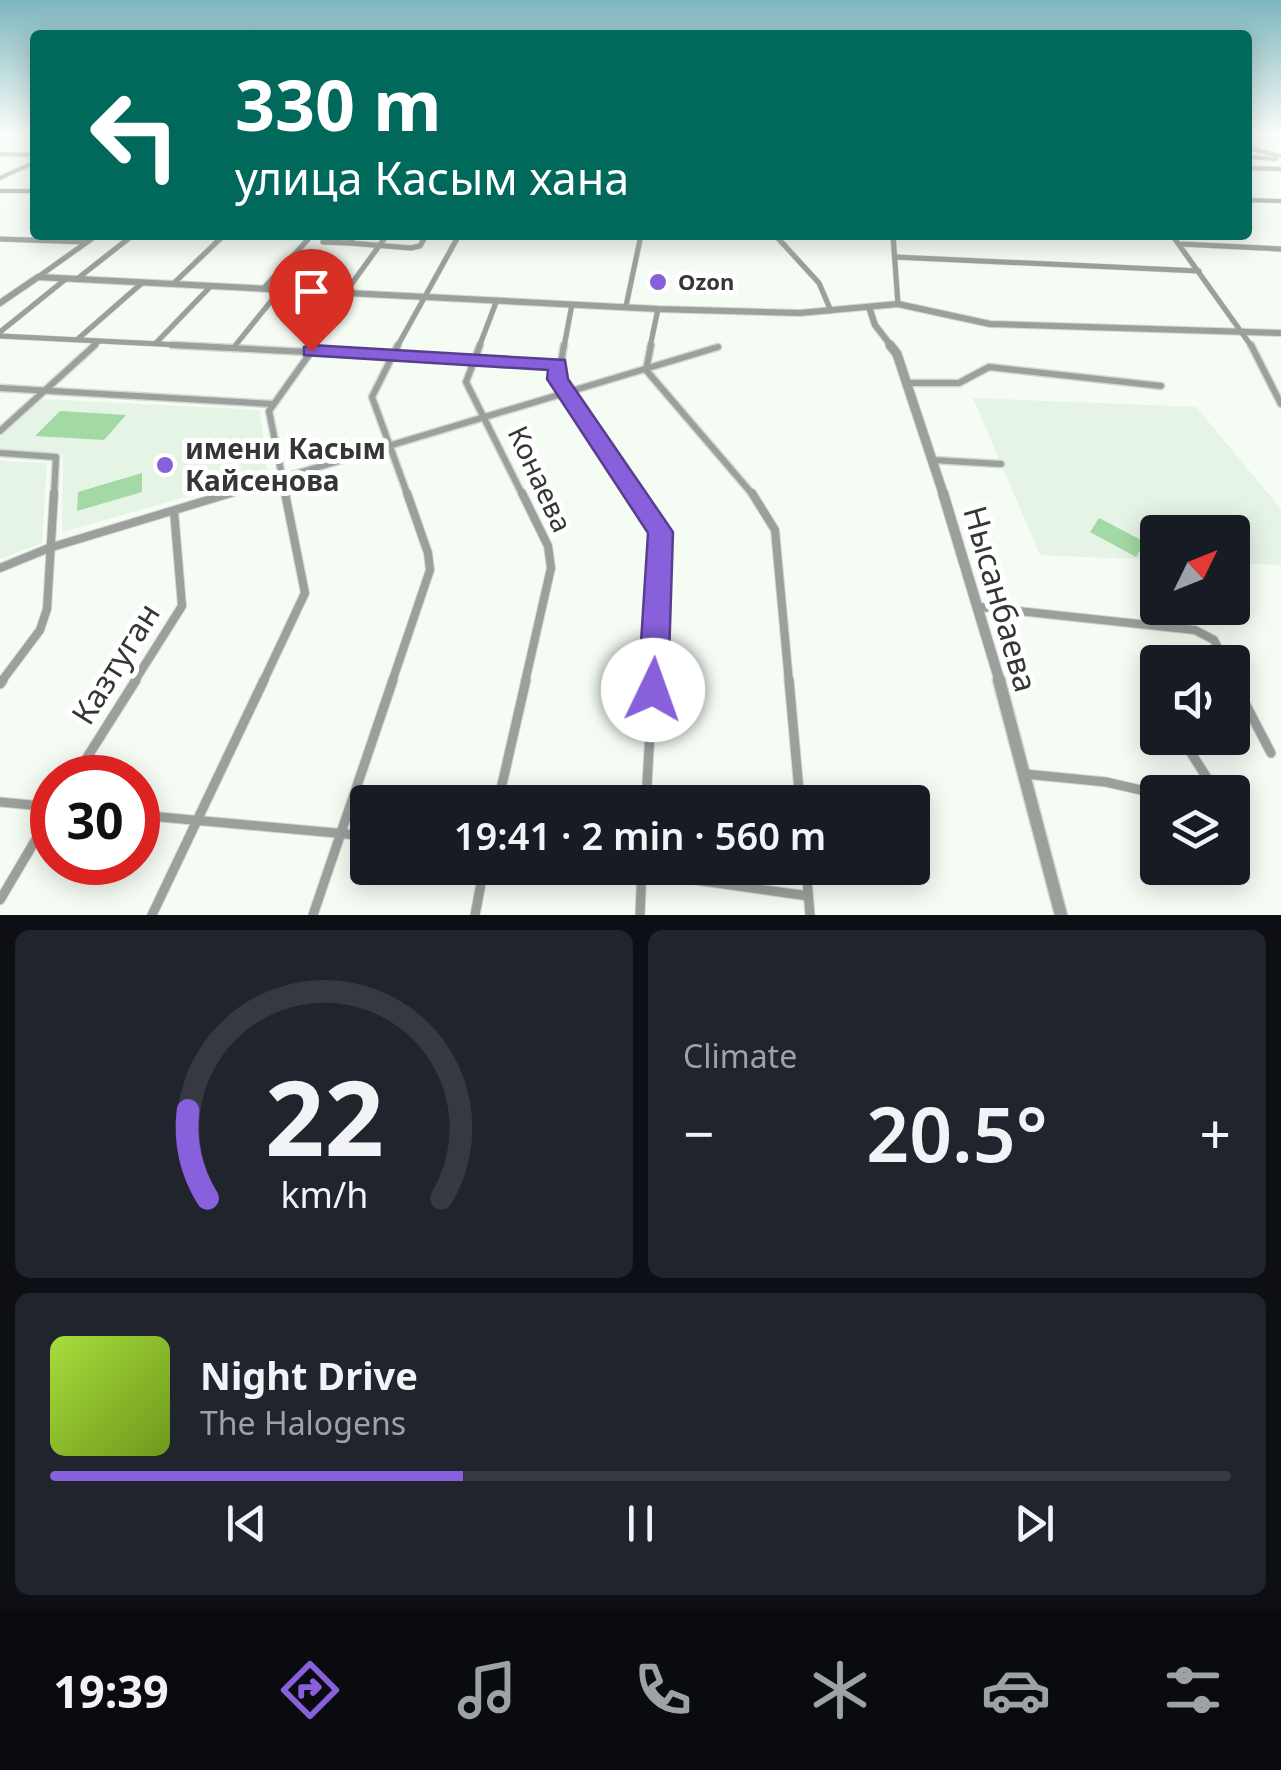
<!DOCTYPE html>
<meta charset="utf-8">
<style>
:root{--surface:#171b24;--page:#20242c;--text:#f1f3f6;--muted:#9ea1a6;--line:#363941;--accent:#8860db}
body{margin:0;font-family:"Noto Sans",sans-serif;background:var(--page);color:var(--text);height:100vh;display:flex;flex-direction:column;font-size:38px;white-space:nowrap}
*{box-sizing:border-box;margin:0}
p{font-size:32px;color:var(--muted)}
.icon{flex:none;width:55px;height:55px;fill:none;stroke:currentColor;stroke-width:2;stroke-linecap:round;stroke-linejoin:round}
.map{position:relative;height:915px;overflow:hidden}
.drawer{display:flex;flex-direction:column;gap:15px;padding:15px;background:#0d0f14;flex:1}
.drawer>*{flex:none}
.top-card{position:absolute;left:30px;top:30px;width:1222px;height:210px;border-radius:10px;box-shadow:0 5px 25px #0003;background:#00695c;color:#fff;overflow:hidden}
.needle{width:65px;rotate:47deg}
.fabs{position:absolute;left:1140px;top:515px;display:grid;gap:20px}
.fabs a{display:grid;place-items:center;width:110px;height:110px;border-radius:10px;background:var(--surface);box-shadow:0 5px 25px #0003;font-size:50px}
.speed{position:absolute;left:30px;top:755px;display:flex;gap:20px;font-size:50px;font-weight:700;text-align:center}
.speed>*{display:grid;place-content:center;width:130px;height:130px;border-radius:50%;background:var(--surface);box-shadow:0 5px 25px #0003;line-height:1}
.speed .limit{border:15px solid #d22;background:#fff;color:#111}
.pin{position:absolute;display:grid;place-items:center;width:85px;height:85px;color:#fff;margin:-102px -42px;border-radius:50% 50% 50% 0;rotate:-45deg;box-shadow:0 0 10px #0007}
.pin .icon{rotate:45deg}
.me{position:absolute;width:110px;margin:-55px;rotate:3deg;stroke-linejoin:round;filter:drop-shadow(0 0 8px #0008)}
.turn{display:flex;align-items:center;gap:35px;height:210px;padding:0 40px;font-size:45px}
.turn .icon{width:130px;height:130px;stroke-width:2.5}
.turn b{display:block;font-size:70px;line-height:85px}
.big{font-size:75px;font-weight:600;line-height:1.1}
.drawer .tile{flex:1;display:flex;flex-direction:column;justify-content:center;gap:15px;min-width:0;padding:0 35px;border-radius:15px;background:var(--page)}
.drawer .dial{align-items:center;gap:0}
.dial svg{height:260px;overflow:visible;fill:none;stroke:var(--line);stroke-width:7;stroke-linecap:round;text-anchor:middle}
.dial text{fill:var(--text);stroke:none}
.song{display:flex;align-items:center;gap:30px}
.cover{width:120px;height:120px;border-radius:15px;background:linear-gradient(135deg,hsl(80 70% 55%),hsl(80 70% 35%))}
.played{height:10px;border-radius:5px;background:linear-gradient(90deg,var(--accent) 35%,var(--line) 35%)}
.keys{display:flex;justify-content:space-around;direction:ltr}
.heat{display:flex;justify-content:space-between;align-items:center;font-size:55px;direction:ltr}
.drawer .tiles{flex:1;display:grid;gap:15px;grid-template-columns:1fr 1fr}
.tile:last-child{grid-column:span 2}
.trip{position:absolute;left:350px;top:785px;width:580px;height:100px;border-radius:10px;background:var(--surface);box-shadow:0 5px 25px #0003;font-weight:600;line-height:100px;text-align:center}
.tabs{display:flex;height:160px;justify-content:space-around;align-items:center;background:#090b0e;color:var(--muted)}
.tabs .icon{width:70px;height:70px}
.tabs .selected{color:var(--accent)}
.tabs b{font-size:45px;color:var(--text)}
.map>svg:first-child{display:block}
</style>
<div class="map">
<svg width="1281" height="915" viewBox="0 0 1281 915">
<rect width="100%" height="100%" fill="#f4fcf4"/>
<g fill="#e6f4e6">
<polygon points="973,398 1196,407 1281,509 1281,565 1233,563 1232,532 1158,532 1157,560 1040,555"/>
<polygon points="40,399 260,410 267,474 62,532 63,455 0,450 0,436"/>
<polygon points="0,461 47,463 42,543 0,559"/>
</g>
<g fill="#a3d9a4">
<polygon points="60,411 126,415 104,440 35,436"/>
<polygon points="142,473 142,492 77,511 78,492"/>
<polygon points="1099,518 1145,542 1136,557 1090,532"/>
</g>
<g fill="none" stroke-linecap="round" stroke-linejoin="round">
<g stroke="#d1d9d1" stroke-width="5">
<g id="minor-far4">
<polyline points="1248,148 1281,156"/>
<polyline points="0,154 35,155"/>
<polyline points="1248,157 1276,159"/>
<polyline points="1248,168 1281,169"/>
<polyline points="0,178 35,162"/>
<polyline points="0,191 35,191"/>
<polyline points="1248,200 1281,201"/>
</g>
</g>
<g stroke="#d1d9d1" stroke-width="6">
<g id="minor-far3">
<polyline points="327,235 323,242 349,243"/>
<polyline points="356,235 349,243 411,248 420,246 426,235"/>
<polyline points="775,235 819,283 831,311"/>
<polyline points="893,235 898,304"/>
<polyline points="1172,235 1252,347"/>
<polyline points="0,239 87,242"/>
<polyline points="1182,244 1281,249"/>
<polyline points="895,257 1199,271"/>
<polyline points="38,277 97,235"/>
<polyline points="77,279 133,235"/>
<polyline points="173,284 224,235"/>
<polyline points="263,289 312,235"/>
<polyline points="345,293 387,235"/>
<polyline points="626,306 641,235"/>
<polyline points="0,332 67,278"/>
<polyline points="0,336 220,347"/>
<polyline points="79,338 142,283"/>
<polyline points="156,343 211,286"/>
<polyline points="92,347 99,341"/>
<polyline points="234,347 280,290"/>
<polyline points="314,347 352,294"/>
<polyline points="397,347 459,235"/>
<polyline points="479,347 497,300"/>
<polyline points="564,347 572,304"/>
<polyline points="650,347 658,309"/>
</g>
</g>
<g stroke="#d1d9d1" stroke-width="9">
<g id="minor-far2">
<polyline points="172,345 558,365"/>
<polyline points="398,345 372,397 408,496"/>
<polyline points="480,345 466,382 523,496"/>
<polyline points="564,345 558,379 637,496"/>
<polyline points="651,345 646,370 754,496"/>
<polyline points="1251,345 1281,404"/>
<polyline points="907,383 959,383 989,367 1161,386"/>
<polyline points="0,388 273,404"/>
<polyline points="0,431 95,345"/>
<polyline points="0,453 56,457 54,496"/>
<polyline points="932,460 1001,464"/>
<polyline points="222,496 718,347"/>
<polyline points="286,496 269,411 316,345"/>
</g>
</g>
<g stroke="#d1d9d1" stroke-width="10">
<g id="minor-far1">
<polyline points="522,493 548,546 551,568 525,682"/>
<polyline points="635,493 661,532 653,682"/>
<polyline points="752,493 775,530 789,682"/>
<polyline points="0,568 49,548 231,493"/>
<polyline points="980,607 1195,630 1214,640 1225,662"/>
<polyline points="1232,677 1235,682"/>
<polyline points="1,682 40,630 47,609 54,493"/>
<polyline points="134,682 182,606 174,511"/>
<polyline points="263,682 305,593 285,493"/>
<polyline points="392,682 430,570 428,553 407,493"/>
</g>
</g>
<g stroke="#d1d9d1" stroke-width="11">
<g id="minor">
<polyline points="789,680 800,802"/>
<polyline points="1233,680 1271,753"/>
<polyline points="0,684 3,680"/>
<polyline points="1186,745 1216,792"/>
<polyline points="1025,774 1106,782 1158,794"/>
<polyline points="74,778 136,680"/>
<polyline points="0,802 52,807"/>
<polyline points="498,802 526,680"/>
<polyline points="646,802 653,680"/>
<polyline points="138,815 368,836"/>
<polyline points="611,868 808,896"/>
<polyline points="806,868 810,915"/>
<polyline points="0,900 52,812"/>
<polyline points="152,915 264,680"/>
<polyline points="313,915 393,680"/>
<polyline points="475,915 484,868"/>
<polyline points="640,915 642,868"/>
</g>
</g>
<g stroke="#d1d9d1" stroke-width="8">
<g id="tertiary-far3">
<polyline points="0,303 38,277 658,309 800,313 898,304 990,324 1281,333"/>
<polyline points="869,307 875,325 892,347"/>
</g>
</g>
<g stroke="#d1d9d1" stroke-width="11">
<polyline id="tertiary-far2" points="890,345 897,354 944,496"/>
</g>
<g stroke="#d1d9d1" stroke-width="12">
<polyline id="tertiary-far1" points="943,493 1000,682"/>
</g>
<g stroke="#d1d9d1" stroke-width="15">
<polyline id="tertiary" points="999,680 1061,915"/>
</g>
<use href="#minor-far4" stroke="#9ca09c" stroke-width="4"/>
<use href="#minor-far3" stroke="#9ca09c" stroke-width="5"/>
<use href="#minor-far2" stroke="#9ca09c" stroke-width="6"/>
<use href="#minor-far1" stroke="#9ca09c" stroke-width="8"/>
<use href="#minor" stroke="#9ca09c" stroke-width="9"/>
<use href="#tertiary-far3" stroke="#9ca09c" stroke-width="6"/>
<use href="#tertiary-far2" stroke="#9ca09c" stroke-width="9"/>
<use href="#tertiary-far1" stroke="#9ca09c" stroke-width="10"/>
<use href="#tertiary" stroke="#9ca09c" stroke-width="12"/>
</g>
<linearGradient id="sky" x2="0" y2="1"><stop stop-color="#7cb6bd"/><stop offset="0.51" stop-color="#fafefa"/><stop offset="1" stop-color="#fafefa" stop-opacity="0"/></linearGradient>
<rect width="1281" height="262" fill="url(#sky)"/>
<polygon fill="#8860db" stroke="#583e8e" stroke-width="2.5" points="311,345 565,360 568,379 673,532 668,690 663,700 653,704 642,700 638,690 648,533 547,379 548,370 304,355 304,347"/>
<g fill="#8860db" stroke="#fff" stroke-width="4">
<circle cx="658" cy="282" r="10"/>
<circle cx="165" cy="465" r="10"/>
</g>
<g text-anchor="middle" stroke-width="10" stroke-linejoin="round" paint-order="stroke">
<g font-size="22" font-weight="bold" fill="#343734" stroke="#fff" text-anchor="start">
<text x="678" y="290">Ozon</text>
</g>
<g font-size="28" font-weight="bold" fill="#343734" stroke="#fff" text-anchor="start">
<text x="185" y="459">имени Касым<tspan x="185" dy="32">Кайсенова</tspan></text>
</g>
<g font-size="28" fill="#343734" stroke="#fff">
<text transform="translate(540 479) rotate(65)" y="10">Конаева</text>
</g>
<g font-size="32" fill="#343734" stroke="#fff">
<text transform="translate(1000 599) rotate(74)" y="11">Нысанбаева</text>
<text transform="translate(116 664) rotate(-58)" y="11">Казтуган</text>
</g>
</g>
</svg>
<div class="fabs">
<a><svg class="needle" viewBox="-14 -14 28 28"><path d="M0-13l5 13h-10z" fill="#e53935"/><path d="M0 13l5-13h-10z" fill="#9ea1a6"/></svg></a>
<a><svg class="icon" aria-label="sound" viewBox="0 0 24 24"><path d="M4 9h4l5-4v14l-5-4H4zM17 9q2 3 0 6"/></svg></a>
<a><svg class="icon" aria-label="layers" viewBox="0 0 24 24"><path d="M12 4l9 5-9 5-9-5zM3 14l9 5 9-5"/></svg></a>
</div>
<div class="speed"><div class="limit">30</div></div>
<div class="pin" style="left:311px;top:351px;background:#d93025"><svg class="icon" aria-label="arrive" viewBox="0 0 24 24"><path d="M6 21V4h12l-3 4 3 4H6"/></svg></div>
<svg class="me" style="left:653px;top:690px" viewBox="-20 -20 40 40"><circle r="19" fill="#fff"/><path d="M0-13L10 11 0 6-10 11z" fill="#8860db"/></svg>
<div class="trip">19:41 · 2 min · 560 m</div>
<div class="top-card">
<div class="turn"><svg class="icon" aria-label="left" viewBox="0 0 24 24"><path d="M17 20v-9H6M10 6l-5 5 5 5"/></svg><div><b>330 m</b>улица Касым хана</div></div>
</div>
</div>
<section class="drawer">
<div class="tiles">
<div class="tile dial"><svg viewBox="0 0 100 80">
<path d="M14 69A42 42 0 1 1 86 69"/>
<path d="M14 69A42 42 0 0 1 8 42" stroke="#8860db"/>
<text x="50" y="56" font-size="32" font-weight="700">22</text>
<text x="50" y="72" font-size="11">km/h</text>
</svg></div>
<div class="tile"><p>Climate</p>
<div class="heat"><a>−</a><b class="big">20.5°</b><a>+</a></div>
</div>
<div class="tile">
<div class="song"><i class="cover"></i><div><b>Night Drive</b><p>The Halogens</p></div></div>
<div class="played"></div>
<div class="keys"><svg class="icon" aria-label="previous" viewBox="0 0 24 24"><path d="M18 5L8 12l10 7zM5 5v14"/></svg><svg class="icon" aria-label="pause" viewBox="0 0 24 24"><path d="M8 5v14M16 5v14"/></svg><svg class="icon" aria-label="next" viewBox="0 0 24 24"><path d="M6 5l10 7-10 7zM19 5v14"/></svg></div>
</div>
</div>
</section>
<nav class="tabs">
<b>19:39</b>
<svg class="icon selected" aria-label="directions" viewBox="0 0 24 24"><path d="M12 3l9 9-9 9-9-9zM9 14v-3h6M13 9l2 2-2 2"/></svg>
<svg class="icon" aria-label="music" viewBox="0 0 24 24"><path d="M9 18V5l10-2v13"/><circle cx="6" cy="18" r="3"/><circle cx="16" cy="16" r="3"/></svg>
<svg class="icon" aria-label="phone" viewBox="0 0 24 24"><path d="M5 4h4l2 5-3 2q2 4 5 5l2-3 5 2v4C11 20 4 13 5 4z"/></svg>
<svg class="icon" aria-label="climate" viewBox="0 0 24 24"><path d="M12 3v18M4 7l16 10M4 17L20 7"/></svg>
<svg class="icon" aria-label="car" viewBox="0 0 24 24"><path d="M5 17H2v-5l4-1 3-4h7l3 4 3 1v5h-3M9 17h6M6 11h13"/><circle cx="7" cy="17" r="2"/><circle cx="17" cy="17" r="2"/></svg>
<svg class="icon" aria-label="filters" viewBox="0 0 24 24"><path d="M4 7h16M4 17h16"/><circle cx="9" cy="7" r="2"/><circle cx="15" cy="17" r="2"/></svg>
</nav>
